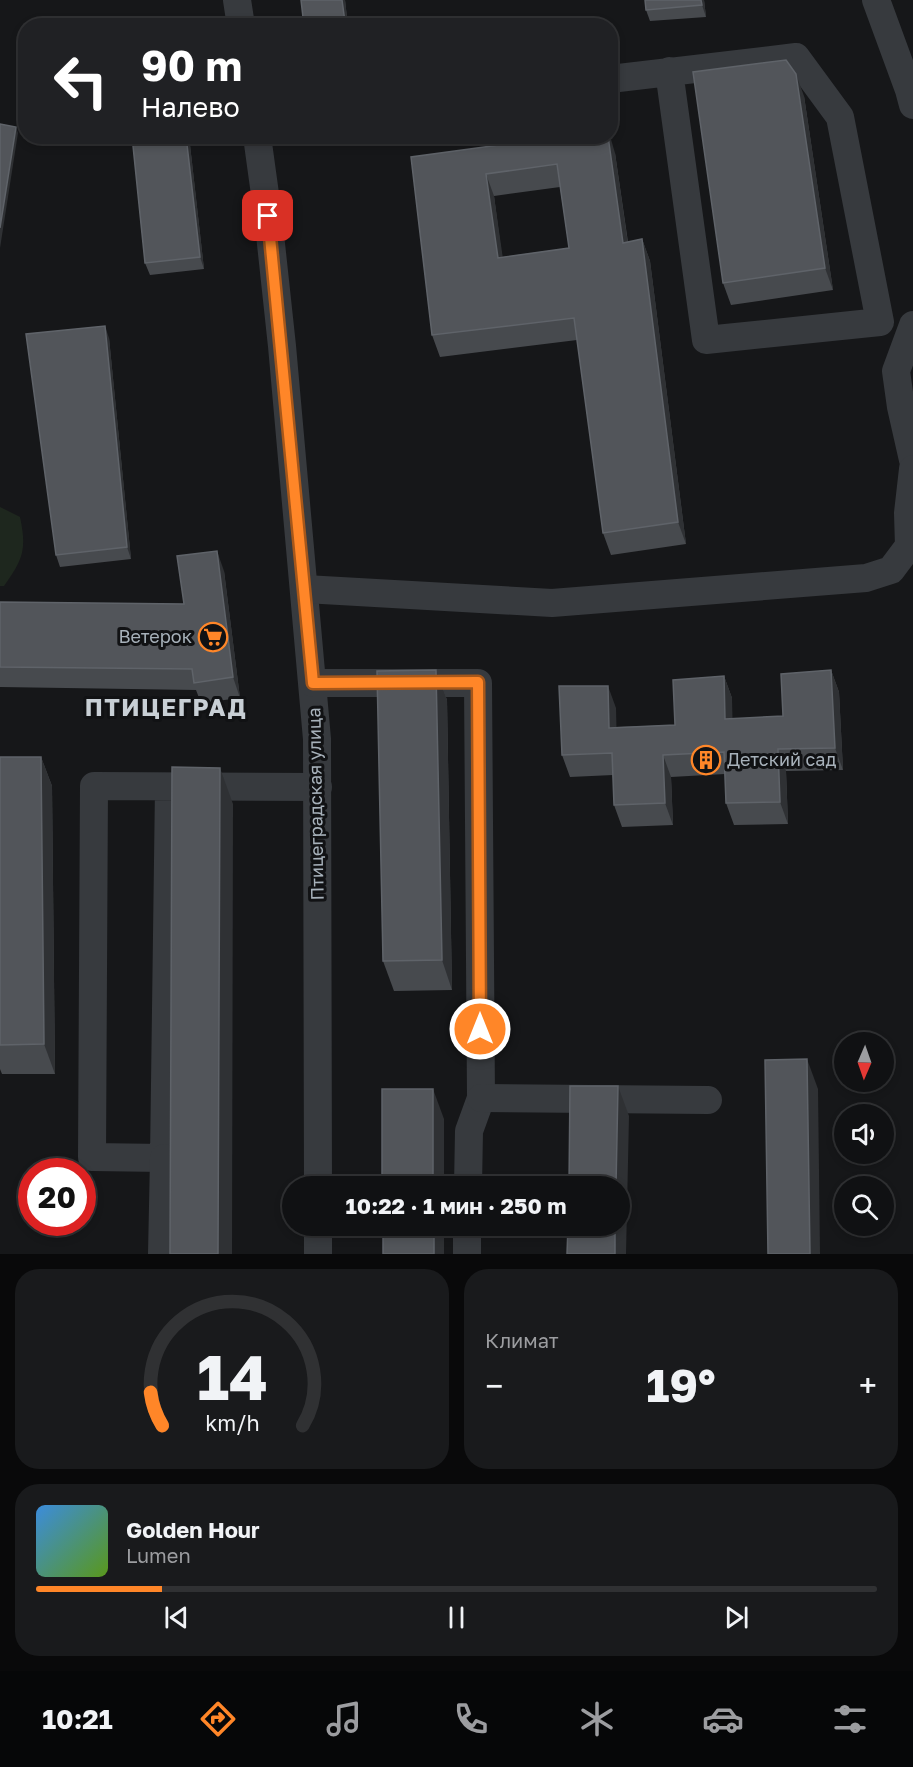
<!DOCTYPE html>
<html lang="ru">
<meta charset="utf-8">
<style>
:root{--surface:#101113;--page:#191a1c;--text:#f1f3f6;--muted:#9c9da0;--line:#303133;--accent:#ff8628}
body{margin:0;font-family:"Golos Text",sans-serif;background:var(--page);color:var(--text);height:100vh;display:flex;flex-direction:column;font-size:22px;white-space:nowrap}
*{box-sizing:border-box;margin:0}
p{font-size:20px;color:var(--muted)}
.icon{flex:none;width:33px;height:33px;fill:none;stroke:currentColor;stroke-width:2;stroke-linecap:round;stroke-linejoin:round}
.map{position:relative;height:1254px;overflow:hidden}
.drawer{display:flex;flex-direction:column;gap:15px;padding:15px;background:#09090a;flex:1}
.drawer>*{flex:none}
.top-card{position:absolute;left:18px;top:18px;width:600px;height:126px;border-radius:24px;box-shadow:0 3px 9px #0003,0 0 0 2px var(--line);background:#202124;color:#fff;overflow:hidden}
.needle{width:39px;rotate:182deg}
.controls{position:absolute;left:834px;top:1032px;display:grid;gap:12px}
.controls a{display:grid;place-items:center;width:60px;height:60px;border-radius:50%;background:var(--surface);box-shadow:0 3px 9px #0003,0 0 0 2px var(--line);font-size:30px}
.speed{position:absolute;left:18px;top:1158px;display:flex;gap:12px;font-size:30px;font-weight:700;text-align:center}
.speed>*{display:grid;place-content:center;width:78px;height:78px;border-radius:50%;background:var(--surface);box-shadow:0 3px 9px #0003,0 0 0 2px var(--line);line-height:1}
.speed .limit{border:9px solid #d22;background:#fff;color:#111}
.pin{position:absolute;display:grid;place-items:center;width:51px;height:51px;color:#fff;margin:-26px;border-radius:12px;box-shadow:0 3px 9px #0006}
.me{position:absolute;width:66px;margin:-33px;rotate:0deg;stroke-linejoin:round;filter:drop-shadow(0 0 4px #0008)}
.turn{display:flex;align-items:center;gap:21px;height:126px;padding:0 24px;font-size:27px}
.turn .icon{width:78px;height:78px;stroke-width:2.5}
.turn b{display:block;font-size:42px;line-height:51px}
.big{font-size:45px;font-weight:700;line-height:1.1}
.drawer .tile{flex:1;display:flex;flex-direction:column;justify-content:center;gap:9px;min-width:0;padding:0 21px;border-radius:24px;background:var(--page)}
.drawer .dial{align-items:center;gap:0}
.dial svg{height:156px;overflow:visible;fill:none;stroke:var(--line);stroke-width:7;stroke-linecap:round;text-anchor:middle}
.dial text{fill:var(--text);stroke:none}
.song{display:flex;align-items:center;gap:18px}
.cover{width:72px;height:72px;border-radius:9px;background:linear-gradient(135deg,hsl(210 70% 55%),hsl(90 70% 35%))}
.played{height:6px;border-radius:3px;background:linear-gradient(90deg,var(--accent) 15%,var(--line) 15%)}
.keys{display:flex;justify-content:space-around;direction:ltr}
.heat{display:flex;justify-content:space-between;align-items:center;font-size:33px;direction:ltr}
.drawer .tiles{flex:1;display:grid;gap:15px;grid-template-columns:1fr 1fr}
.tile:last-child{grid-column:span 2}
.trip{position:absolute;left:282px;top:1176px;width:348px;height:60px;border-radius:30px;background:var(--surface);box-shadow:0 3px 9px #0003,0 0 0 2px var(--line);font-weight:700;line-height:60px;text-align:center}
.menu{display:flex;height:96px;justify-content:space-around;align-items:center;background:#060708;color:var(--muted)}
.menu .icon{width:42px;height:42px}
.menu .active{color:var(--accent)}
.menu b{font-size:27px;color:var(--text)}
.map>svg:first-child{display:block}
</style>
<div class="map">
<svg width="913" height="1254" viewBox="0 0 913 1254">
<rect width="100%" height="100%" fill="#161719"/>
<path fill="#1e271e" d="M0,507l20,10c7,33 3,42 -16,69h-4z"/>
<g fill="none" stroke-linecap="round" stroke-linejoin="round">
<g stroke="#373a3e" stroke-width="28">
<polyline points="237,0 241,26"/>
<polyline points="876,0 909,90 913,105"/>
<polyline points="610,79 796,57 840,117 880,322 706,340 669,71"/>
<polyline points="257,136 268,216 282,346 317,739 318,1186"/>
<polyline points="913,325 896,371 901,407 913,460"/>
<polyline points="305,589 552,603 866,578 891,570 909,546 908,513 913,469"/>
<polyline points="313,683 478,683 481,1098 469,1131 468,1186"/>
<polyline points="169,787 164,1158 92,1157 94,786 318,787"/>
<polyline points="481,1098 708,1100"/>
<polyline points="318,1226 318,1254"/>
<polyline points="162,1254 164,1158"/>
<polyline points="467,1254 467,1226"/>
</g>
</g>
<g fill="#474a4e" fill-rule="evenodd">
<polygon points="345,0 348,26 304,26"/>
<polygon points="645,0 704,0 706,17 650,21 646,10"/>
<polygon points="804,96 833,290 731,305 723,283"/>
<polygon points="132,136 189,136 204,269 150,275 145,263"/>
<path d="M615,153l13,89 14,-3 8,22 36,283 -75,11 -8,-22 -26,-193 -137,17 -8,-22 -21,-178zM560,187l9,61 -67,9 -8,-61z"/>
<polygon points="109,338 131,559 60,567 56,555"/>
<polygon points="224,571 240,698 201,703 196,690 0,687 0,602 184,604"/>
<polygon points="436,670 447,700 452,990 394,991 383,961"/>
<polygon points="831,670 839,692 843,770 786,771 788,824 734,825 726,803 725,774 671,777 673,825 622,827 614,805 613,775 570,777 562,755 616,708 616,727 675,725 724,676 732,698 732,719 783,716"/>
<polygon points="0,757 41,757 52,786 55,1074 2,1074 0,1069"/>
</g>
<g fill="#2f3134">
<polygon points="342,0 345,0 348,26 346,26 345,22"/>
<polygon points="701,0 704,0 706,17 702,5"/>
<polygon points="796,74 804,96 833,290 825,268"/>
<polygon points="16,127 18,133 0,248 0,228"/>
<polygon points="186,136 189,136 204,269 200,257"/>
<polygon points="608,136 610,136 615,153 631,265 623,243"/>
<polygon points="486,174 494,196 506,280 498,258"/>
<polygon points="642,239 650,261 686,544 678,522"/>
<polygon points="105,326 109,338 131,559 127,547"/>
<polygon points="217,551 224,571 240,698 233,677"/>
<polygon points="436,670 447,700 452,990 442,960"/>
<polygon points="831,670 839,692 843,770 835,748"/>
<polygon points="724,676 732,698 733,741 725,719"/>
<polygon points="608,686 616,708 617,750 609,728"/>
<polygon points="778,749 786,771 788,824 780,802"/>
<polygon points="663,755 671,777 673,825 665,803"/>
<polygon points="41,757 52,786 55,1074 44,1044"/>
<polygon points="220,768 233,804 232,1254 218,1254"/>
<polygon points="807,1059 818,1089 820,1254 810,1254"/>
<polygon points="618,1086 629,1116 626,1254 615,1254 615,1226 620,1226 620,1186 616,1186"/>
<polygon points="433,1089 444,1119 444,1186 433,1186"/>
<rect x="434" y="1226" width="10" height="28"/>
</g>
<g fill="#52555a" stroke="#5f6369" stroke-width="1.5" fill-rule="evenodd">
<polygon points="301,0 342,0 345,22 316,26 304,26"/>
<polygon points="645,0 701,0 702,5 646,10"/>
<polygon points="786,60 796,74 825,268 723,283 693,72"/>
<polygon points="0,124 16,127 0,228"/>
<polygon points="132,136 186,136 200,257 145,263"/>
<path d="M564,136h44l15,107 19,-4 36,283 -75,11 -29,-215 -142,17 -21,-178zM557,164l12,84 -71,10 -12,-84z"/>
<polygon points="105,326 127,547 56,555 26,334"/>
<polygon points="217,551 233,677 194,683 192,669 0,667 0,602 184,604 177,556"/>
<polygon points="436,670 442,960 383,961 377,671"/>
<polygon points="831,670 835,748 778,749 780,802 726,803 724,752 663,755 665,803 614,805 612,753 562,755 559,686 608,686 609,728 675,725 673,680 724,676 725,719 783,716 781,674"/>
<polygon points="0,757 41,757 44,1044 0,1045"/>
<polygon points="172,767 220,768 218,1254 170,1254"/>
<polygon points="807,1059 810,1254 768,1254 765,1060"/>
<polygon points="570,1086 618,1086 616,1186 569,1186"/>
<rect x="382" y="1089" width="51" height="97"/>
<rect x="383" y="1226" width="51" height="28"/>
<polygon points="568,1226 615,1226 615,1254 567,1254"/>
</g>
<g fill="none" stroke-linecap="round" stroke-linejoin="round">
<g stroke="#a6571a" stroke-width="15">
<polyline id="route" points="268,216 313,683 478,682 480,1029"/>
</g>
<use href="#route" stroke="#ff8628" stroke-width="10"/>
</g>
<defs>
<g id="supermarket-ring" transform="scale(1.5)"><circle r="9.5" fill="#111214" stroke="#ff8628" stroke-width="1.5"/><path d="M-6-5.5h2.5l.6 2H6L4.5 2H-2.5L-4.4-4H-6ZM-1.5 3.2a1.3 1.3 0 1 0 .1 0ZM3 3.2a1.3 1.3 0 1 0 .1 0Z" fill="#ff8628"/></g>
<g id="building-ring" transform="scale(1.5)"><circle r="9.5" fill="#111214" stroke="#ff8628" stroke-width="1.5"/><path d="M-4-6H4V6H1V3H-1V6H-4ZM-2.5-4.3h1.7v1.8h-1.7ZM.8-4.3h1.7v1.8H.8ZM-2.5-1h1.7V.8h-1.7ZM.8-1h1.7V.8H.8Z" fill="#ff8628"/></g>
</defs>
<g fill-rule="evenodd">
<use href="#supermarket-ring" x="213" y="637"/>
<use href="#building-ring" x="706" y="760"/>
</g>
<g text-anchor="middle" stroke-width="6" stroke-linejoin="round" paint-order="stroke">
<g font-size="18" fill="#a7b1ba" stroke="#111214" text-anchor="end">
<text x="192" y="643">Ветерок</text>
<text x="727" y="766" text-anchor="start">Детский сад</text>
</g>
<g font-size="18" fill="#a7b1ba" stroke="#111214">
<text transform="translate(316 804) rotate(-91)" y="6">Птицеградская улица</text>
</g>
<g font-size="24" font-weight="bold" letter-spacing="1.5" fill="#c8cfd5" stroke="#111214">
<text x="166" y="716">ПТИЦЕГРАД</text>
</g>
</g>
</svg>
<div class="controls">
<a><svg class="needle" viewBox="-14 -14 28 28"><path d="M0-13l5 13h-10z" fill="#e53935"/><path d="M0 13l5-13h-10z" fill="#9c9da0"/></svg></a>
<a><svg class="icon" aria-label="sound" viewBox="0 0 24 24"><path d="M4 9h4l5-4v14l-5-4H4zM17 9q2 3 0 6"/></svg></a>
<a><svg class="icon" aria-label="search" viewBox="0 0 24 24"><circle cx="10" cy="10" r="6"/><path d="M15 15l6 6"/></svg></a>
</div>
<div class="speed"><div class="limit">20</div></div>
<div class="pin" style="left:268px;top:216px;background:#d93025"><svg class="icon" aria-label="arrive" viewBox="0 0 24 24"><path d="M6 21V4h12l-3 4 3 4H6"/></svg></div>
<svg class="me" style="left:480px;top:1029px" viewBox="-20 -20 40 40"><circle r="17" fill="#ff8628" stroke="#fff" stroke-width="3"/><path d="M0-11L8 9 0 5-8 9z" fill="#fff"/></svg>
<div class="trip">10:22 · 1 мин · 250 m</div>
<div class="top-card">
<div class="turn"><svg class="icon" aria-label="left" viewBox="0 0 24 24"><path d="M17 20v-9H6M10 6l-5 5 5 5"/></svg><div><b>90 m</b>Налево</div></div>
</div>
</div>
<section class="drawer">
<div class="tiles">
<div class="tile dial"><svg viewBox="0 0 100 80">
<path d="M14 69A42 42 0 1 1 86 69"/>
<path d="M14 69A42 42 0 0 1 8 52" stroke="#ff8628"/>
<text x="50" y="56" font-size="32" font-weight="700">14</text>
<text x="50" y="72" font-size="11">km/h</text>
</svg></div>
<div class="tile"><p>Климат</p>
<div class="heat"><a>−</a><b class="big">19°</b><a>+</a></div>
</div>
<div class="tile">
<div class="song"><i class="cover"></i><div><b>Golden Hour</b><p>Lumen</p></div></div>
<div class="played"></div>
<div class="keys"><svg class="icon" aria-label="previous" viewBox="0 0 24 24"><path d="M18 5L8 12l10 7zM5 5v14"/></svg><svg class="icon" aria-label="pause" viewBox="0 0 24 24"><path d="M8 5v14M16 5v14"/></svg><svg class="icon" aria-label="next" viewBox="0 0 24 24"><path d="M6 5l10 7-10 7zM19 5v14"/></svg></div>
</div>
</div>
</section>
<nav class="menu">
<b>10:21</b>
<svg class="icon active" aria-label="directions" viewBox="0 0 24 24"><path d="M12 3l9 9-9 9-9-9zM9 14v-3h6M13 9l2 2-2 2"/></svg>
<svg class="icon" aria-label="music" viewBox="0 0 24 24"><path d="M9 18V5l10-2v13"/><circle cx="6" cy="18" r="3"/><circle cx="16" cy="16" r="3"/></svg>
<svg class="icon" aria-label="phone" viewBox="0 0 24 24"><path d="M5 4h4l2 5-3 2q2 4 5 5l2-3 5 2v4C11 20 4 13 5 4z"/></svg>
<svg class="icon" aria-label="climate" viewBox="0 0 24 24"><path d="M12 3v18M4 7l16 10M4 17L20 7"/></svg>
<svg class="icon" aria-label="car" viewBox="0 0 24 24"><path d="M5 17H2v-5l4-1 3-4h7l3 4 3 1v5h-3M9 17h6M6 11h13"/><circle cx="7" cy="17" r="2"/><circle cx="17" cy="17" r="2"/></svg>
<svg class="icon" aria-label="filters" viewBox="0 0 24 24"><path d="M4 7h16M4 17h16"/><circle cx="9" cy="7" r="2"/><circle cx="15" cy="17" r="2"/></svg>
</nav>
